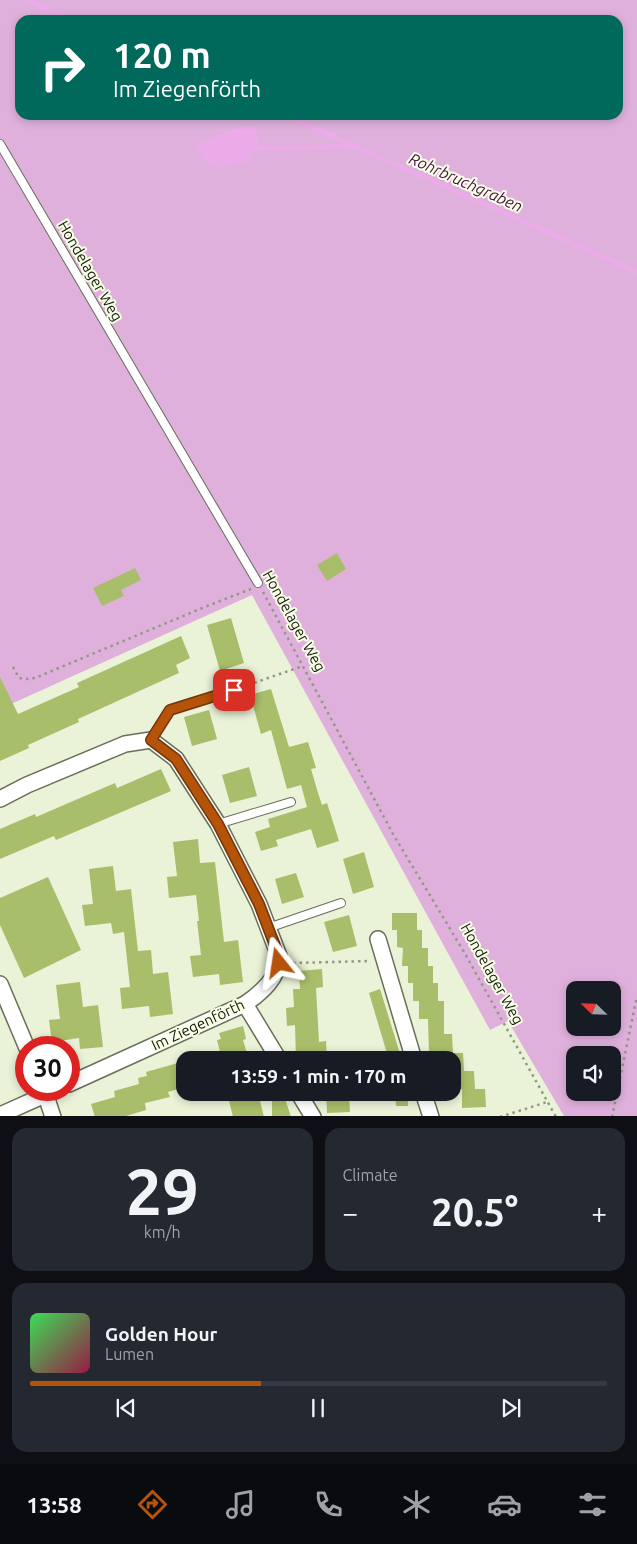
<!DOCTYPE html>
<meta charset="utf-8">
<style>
:root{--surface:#171b24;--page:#242831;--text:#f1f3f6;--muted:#9ea1a6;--line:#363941;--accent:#b45309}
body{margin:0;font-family:Ubuntu,sans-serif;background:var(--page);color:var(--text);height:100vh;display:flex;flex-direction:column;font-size:19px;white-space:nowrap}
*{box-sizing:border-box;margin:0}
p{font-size:16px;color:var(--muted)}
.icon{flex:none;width:28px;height:28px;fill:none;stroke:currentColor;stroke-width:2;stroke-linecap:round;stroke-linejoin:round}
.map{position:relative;height:1116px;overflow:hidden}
.sheet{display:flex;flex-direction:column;gap:12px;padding:12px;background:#0d0f14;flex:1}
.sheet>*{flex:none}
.top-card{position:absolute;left:15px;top:15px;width:608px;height:105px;border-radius:15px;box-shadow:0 2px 8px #0003;background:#00695c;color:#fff;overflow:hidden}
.needle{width:32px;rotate:293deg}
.buttons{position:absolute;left:566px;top:981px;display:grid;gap:10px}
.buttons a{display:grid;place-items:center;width:55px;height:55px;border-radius:10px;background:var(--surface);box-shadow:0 2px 8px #0003;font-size:25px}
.speed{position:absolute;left:15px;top:1036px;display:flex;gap:10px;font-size:25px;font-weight:700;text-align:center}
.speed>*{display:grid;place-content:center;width:65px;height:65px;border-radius:50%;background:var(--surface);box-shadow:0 2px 8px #0003;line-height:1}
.speed .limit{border:8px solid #d22;background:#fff;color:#111}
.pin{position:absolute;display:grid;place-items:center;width:42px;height:42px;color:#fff;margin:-21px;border-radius:10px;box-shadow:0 2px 8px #0006}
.me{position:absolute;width:55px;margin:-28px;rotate:345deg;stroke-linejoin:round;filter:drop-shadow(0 0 4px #0008)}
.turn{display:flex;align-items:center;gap:18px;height:105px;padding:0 15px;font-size:22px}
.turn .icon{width:65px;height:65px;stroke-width:2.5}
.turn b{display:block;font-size:35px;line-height:42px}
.big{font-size:38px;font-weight:700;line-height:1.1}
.sheet .card{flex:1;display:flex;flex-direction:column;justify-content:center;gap:8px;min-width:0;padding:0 18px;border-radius:15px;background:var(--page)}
.sheet .dial{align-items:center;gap:0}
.dial b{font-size:65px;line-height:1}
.song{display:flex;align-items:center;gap:15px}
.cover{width:60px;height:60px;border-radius:8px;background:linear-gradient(135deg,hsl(130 70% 55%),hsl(340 70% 35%))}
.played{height:5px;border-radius:2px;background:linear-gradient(90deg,var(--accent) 40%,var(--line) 40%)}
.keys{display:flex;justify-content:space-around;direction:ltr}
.heat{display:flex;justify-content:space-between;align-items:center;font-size:28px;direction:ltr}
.sheet .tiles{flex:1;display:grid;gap:12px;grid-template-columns:1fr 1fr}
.card:last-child{grid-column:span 2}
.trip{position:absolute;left:176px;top:1051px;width:285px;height:50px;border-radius:15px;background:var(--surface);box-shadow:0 2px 8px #0003;font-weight:700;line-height:50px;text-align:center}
.menu{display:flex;height:80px;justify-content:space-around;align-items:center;background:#090b0e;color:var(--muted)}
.menu .icon{width:35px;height:35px}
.menu .current{color:var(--accent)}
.menu b{font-size:22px;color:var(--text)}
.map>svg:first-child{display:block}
</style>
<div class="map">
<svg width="637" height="1117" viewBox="0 0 637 1117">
<rect width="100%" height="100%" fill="#eaf2d8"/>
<path fill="#dfb0dc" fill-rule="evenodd" d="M0,0h637v1116h-73l-56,-95 -18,9 -238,-435 -252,114zM20,20h598v95h-598zM575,990h37v38h-37zM575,1055h37v37h-37z"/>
<polygon fill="#ebaae8" points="238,127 255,127 259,143 249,161 217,168 203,160 197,144"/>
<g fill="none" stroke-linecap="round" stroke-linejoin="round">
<g stroke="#ebaae8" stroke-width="4.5">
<polyline points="28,0 71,20"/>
<polyline points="285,115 637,272"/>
<path d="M256,148c34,2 67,-3 101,-1"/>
</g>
</g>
<g fill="#a9be6a">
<polygon points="337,553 346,569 327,581 317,565"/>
<polygon points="135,568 141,580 121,590 124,596 102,606 93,588"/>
<polygon points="231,618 244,663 220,671 207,625"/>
<polygon points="181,636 190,658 176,665 179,673 78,719 79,722 28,745 29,748 0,761 0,677 18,714 79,687 77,683"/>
<polygon points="271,689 289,747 308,742 316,768 311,769 318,793 322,805 327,803 339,841 317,848 311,829 276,840 278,846 261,851 255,832 270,827 268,819 307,807 301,785 287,789 271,730 261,734 250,695"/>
<polygon points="209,710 217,739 192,746 184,717"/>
<polygon points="249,767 257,796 230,803 222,775"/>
<polygon points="161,769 171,791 56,840 54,836 0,859 0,829 35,814 36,817 115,783 117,788"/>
<polygon points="198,839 200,863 215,862 224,942 238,940 243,982 220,985 219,974 193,977 190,956 201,955 197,921 199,921 196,895 169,898 167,877 177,876 173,842"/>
<polygon points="364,852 374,887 353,894 343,859"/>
<polygon points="113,866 116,891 131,889 138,951 151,950 153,974 168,972 173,1014 150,1017 149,1006 122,1009 120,988 130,987 124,932 113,934 111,923 85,926 82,905 93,904 89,869"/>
<polygon points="296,873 304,897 282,904 275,879"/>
<polygon points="48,877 81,950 24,978 0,925 0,898"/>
<polygon points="392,913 417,913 417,930 422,930 422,948 428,948 428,966 433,966 433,983 438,983 438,1001 444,1001 444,1034 452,1034 453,1053 463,1053 464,1071 474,1071 475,1089 485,1089 486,1107 462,1108 462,1089 452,1090 452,1060 440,1060 440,1054 429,1054 428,1019 419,1019 419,1001 413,1001 413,983 408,983 408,966 402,966 403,948 397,947 397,930 392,930"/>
<polygon points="349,915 357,946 333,952 324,922"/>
<polygon points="322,969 323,987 316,988 319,1042 326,1041 327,1060 296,1060 295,1025 287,1026 286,1008 294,1007 293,989 300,989 299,971"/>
<polygon points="80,982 83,1007 98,1005 103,1047 80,1049 79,1038 52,1042 49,1020 60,1019 56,985"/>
<polygon points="380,989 402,1060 389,1060 369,993"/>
<polygon points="243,1026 246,1039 243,1040 249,1060 222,1060 217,1040 221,1039 219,1033"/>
<polygon points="185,1061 185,1087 168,1092 170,1097 145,1103 146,1110 123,1117 95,1117 91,1104 115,1097 114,1091 139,1084 138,1078 147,1076 146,1072"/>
<polygon points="227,1092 258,1092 264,1117 233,1117"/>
<polygon points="272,1092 283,1092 291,1117 272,1117"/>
<polygon points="326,1092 349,1094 350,1112 327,1113"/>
<polygon points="395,1092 408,1092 408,1106 396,1106"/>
</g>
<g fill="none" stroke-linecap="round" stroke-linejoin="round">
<g stroke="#686e58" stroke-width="10">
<g id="service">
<polyline points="0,144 258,583"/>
<polyline points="151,740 170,710 234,690"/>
<polyline points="218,824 291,802"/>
<polyline points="268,928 341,903"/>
</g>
</g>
<g stroke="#686e58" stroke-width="18">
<g id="minor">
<path d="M0,799l27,-14 98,-41 26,-4 25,19 42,65 41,80 20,52c1,21 -18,37 -34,48l-176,80"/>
<polyline points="378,939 414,1060"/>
<polyline points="0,984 27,1048"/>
<polyline points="245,1004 279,1060"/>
<polyline points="44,1090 53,1117"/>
<polyline points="298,1092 313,1117"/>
<polyline points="423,1092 431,1117"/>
<polyline points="0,1115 56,1090"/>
</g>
</g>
<g stroke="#929885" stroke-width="2.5" stroke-dasharray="2.5 4" stroke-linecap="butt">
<polyline points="263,592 393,834 464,952 556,1117"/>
<polyline points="13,667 19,678 26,679 35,678 207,606 251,589"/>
<polyline points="242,687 303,666"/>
<polyline points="293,963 370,961"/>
<polyline points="500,1117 547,1102"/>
<polyline points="612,1117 637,996"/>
</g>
<use href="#service" stroke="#fff" stroke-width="8"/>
<use href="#minor" stroke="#fff" stroke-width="15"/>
</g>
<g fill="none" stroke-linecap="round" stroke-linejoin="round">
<g stroke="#753606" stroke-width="12">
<polyline id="route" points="234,690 170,710 151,740 176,759 218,824 259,904 279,956 279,963"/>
</g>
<use href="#route" stroke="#b45309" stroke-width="9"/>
</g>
<g text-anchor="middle" stroke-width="4" stroke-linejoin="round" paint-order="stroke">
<g font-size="15" fill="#181a11" stroke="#f7ffe5">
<text transform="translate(90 271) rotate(60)" y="5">Hondelager Weg</text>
<text transform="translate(294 621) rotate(61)" y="5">Hondelager Weg</text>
<text transform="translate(492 974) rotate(61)" y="5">Hondelager Weg</text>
<text transform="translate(198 1025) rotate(-25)" y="5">Im Ziegenförth</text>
</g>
<g font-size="16" font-style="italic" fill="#480e48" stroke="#f7ffe5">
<text transform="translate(466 182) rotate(24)" y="6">Rohrbruchgraben</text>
</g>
</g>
</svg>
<div class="buttons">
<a><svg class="needle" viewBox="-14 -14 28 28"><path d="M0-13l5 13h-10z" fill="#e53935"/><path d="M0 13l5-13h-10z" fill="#9ea1a6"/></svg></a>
<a><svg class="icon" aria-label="sound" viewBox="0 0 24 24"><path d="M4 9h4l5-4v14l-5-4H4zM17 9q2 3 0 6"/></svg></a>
</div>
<div class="speed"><div class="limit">30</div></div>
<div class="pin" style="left:234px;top:690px;background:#d93025"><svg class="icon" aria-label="arrive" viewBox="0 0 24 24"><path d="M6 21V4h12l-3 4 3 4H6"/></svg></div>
<svg class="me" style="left:279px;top:963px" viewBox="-20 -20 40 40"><path d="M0-17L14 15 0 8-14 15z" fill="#b45309" stroke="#fff" stroke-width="4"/></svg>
<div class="trip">13:59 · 1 min · 170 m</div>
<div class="top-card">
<div class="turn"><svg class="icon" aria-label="right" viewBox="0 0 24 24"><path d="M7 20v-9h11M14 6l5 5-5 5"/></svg><div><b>120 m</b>Im Ziegenförth</div></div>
</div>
</div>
<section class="sheet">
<div class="tiles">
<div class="card dial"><b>29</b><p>km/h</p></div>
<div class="card"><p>Climate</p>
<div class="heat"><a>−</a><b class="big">20.5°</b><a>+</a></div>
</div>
<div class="card">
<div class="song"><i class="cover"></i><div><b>Golden Hour</b><p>Lumen</p></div></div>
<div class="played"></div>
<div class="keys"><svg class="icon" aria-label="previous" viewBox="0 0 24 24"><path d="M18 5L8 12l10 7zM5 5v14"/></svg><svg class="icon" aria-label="pause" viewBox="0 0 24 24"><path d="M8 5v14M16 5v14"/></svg><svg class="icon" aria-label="next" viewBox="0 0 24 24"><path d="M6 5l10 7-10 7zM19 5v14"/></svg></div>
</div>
</div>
</section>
<nav class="menu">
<b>13:58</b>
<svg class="icon current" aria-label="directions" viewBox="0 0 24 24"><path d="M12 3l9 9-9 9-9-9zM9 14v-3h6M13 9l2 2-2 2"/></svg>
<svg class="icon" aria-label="music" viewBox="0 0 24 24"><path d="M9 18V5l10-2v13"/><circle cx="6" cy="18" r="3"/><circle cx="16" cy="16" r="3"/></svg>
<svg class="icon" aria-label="phone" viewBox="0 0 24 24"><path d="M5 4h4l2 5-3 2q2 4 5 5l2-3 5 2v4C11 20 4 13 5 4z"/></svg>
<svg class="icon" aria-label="climate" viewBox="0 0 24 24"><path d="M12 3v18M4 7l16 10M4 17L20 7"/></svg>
<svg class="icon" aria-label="car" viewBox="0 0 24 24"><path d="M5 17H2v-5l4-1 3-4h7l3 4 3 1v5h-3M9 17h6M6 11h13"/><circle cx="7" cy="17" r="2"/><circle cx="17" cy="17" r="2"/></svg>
<svg class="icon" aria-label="filters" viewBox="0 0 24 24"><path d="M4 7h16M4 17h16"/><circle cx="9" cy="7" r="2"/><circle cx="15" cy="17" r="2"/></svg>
</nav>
